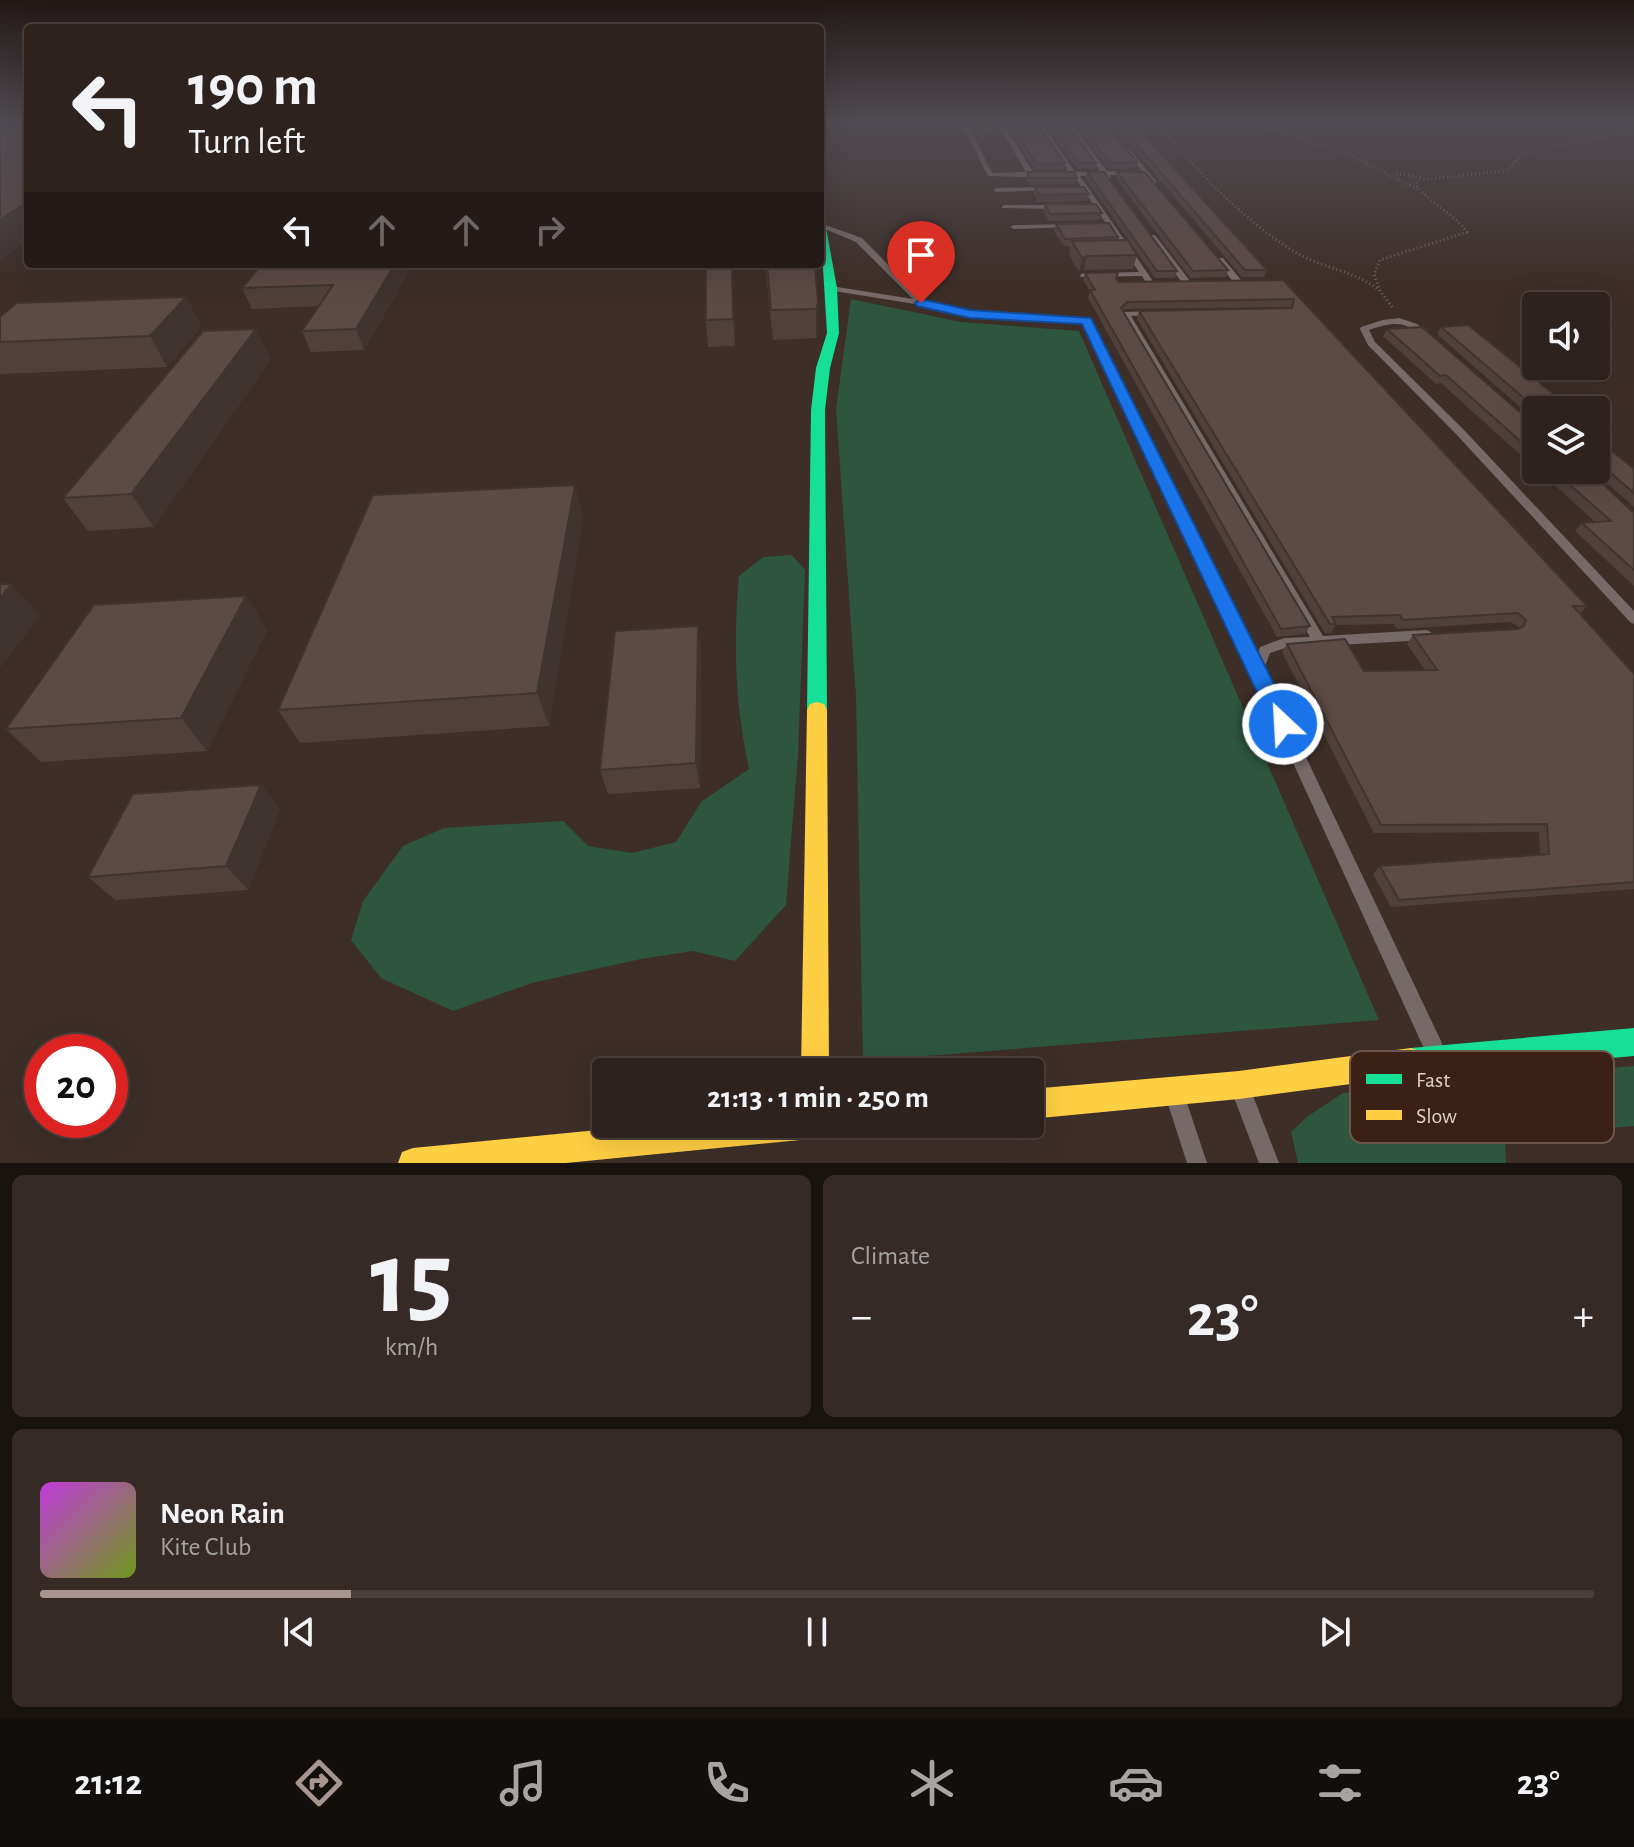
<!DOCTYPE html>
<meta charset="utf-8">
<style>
:root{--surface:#2e221e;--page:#362a27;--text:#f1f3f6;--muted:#a7a4a4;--line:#493f3c;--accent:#a7968f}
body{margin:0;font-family:"Alegreya Sans",sans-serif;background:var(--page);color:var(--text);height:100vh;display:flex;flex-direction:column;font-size:30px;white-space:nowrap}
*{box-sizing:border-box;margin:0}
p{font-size:26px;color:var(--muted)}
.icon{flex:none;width:44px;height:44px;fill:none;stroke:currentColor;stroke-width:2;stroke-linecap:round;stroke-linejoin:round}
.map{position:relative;height:1163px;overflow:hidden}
.side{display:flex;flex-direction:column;gap:12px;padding:12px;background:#191310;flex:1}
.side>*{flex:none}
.guide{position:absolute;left:24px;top:24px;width:800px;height:244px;border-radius:8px;box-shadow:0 8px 32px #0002,0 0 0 2px var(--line);background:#2e221e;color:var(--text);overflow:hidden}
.buttons{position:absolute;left:1522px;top:292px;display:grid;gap:16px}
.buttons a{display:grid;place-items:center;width:88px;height:88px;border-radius:8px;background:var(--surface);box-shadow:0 8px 32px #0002,0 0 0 2px var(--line);font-size:40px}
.speed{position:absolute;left:24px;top:1034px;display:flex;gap:16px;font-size:40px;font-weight:700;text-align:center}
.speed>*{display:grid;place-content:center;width:104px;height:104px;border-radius:50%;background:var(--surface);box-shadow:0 8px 32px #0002,0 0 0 2px var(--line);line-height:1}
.speed .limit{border:12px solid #d22;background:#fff;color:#111}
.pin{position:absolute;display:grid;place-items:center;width:68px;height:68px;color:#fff;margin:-82px -34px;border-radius:50% 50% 50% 0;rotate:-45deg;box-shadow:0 0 8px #0007}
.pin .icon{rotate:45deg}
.me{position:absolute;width:88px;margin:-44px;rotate:335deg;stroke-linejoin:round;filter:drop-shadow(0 0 6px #0008)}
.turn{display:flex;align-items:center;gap:28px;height:168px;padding:0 32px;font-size:36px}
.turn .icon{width:104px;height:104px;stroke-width:2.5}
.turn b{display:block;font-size:56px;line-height:68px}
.lanes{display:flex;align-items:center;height:76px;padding:0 32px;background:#0003;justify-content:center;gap:40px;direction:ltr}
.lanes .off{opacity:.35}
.big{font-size:60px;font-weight:700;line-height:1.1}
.side .widget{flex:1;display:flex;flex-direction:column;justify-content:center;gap:12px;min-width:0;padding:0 28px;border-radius:12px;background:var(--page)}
.side .dial{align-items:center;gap:0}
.dial b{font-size:104px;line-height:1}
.song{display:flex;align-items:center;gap:24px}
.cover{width:96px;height:96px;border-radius:12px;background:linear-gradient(135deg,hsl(290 70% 55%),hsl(80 70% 35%))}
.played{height:8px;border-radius:4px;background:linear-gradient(90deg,var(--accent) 20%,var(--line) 20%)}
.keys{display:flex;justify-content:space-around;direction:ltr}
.heat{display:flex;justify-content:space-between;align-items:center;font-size:44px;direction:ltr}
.side .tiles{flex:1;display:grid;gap:12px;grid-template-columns:1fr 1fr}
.widget:last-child{grid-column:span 2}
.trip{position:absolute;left:592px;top:1058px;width:452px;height:80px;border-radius:8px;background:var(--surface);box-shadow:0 8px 32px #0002,0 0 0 2px var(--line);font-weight:700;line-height:80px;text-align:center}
.dock{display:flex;height:128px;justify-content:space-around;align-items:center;background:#120e0c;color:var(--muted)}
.dock .icon{width:56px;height:56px}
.dock .active{color:var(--accent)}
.dock b{font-size:36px;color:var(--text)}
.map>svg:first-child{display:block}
</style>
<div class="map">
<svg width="1634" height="1163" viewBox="0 0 1634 1163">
<rect width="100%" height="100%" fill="#3d2e28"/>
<g fill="#2d5540">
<polygon points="851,299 961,322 1079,331 1379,1020 863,1061 856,696 836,409"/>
<path d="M792,555l13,15 -7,184 -12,151 -51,56 -42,-10 -52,8 -109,24 -79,28 -72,-33 -30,-38 12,-39 40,-55 41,-18 119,-7 25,25 44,7 44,-11 26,-41 47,-32c-14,-65 -16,-126 -10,-193l24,-19z"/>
<polygon points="1634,1066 1634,1126 1505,1137 1506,1163 1298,1163 1291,1132 1308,1116 1343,1093"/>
</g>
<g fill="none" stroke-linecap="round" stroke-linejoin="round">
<g stroke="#6f6462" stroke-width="3" stroke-dasharray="1 3" stroke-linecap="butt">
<path d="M1156,122c41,48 85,97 139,130 27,16 60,19 84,38"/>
<polyline points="1250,122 1348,154 1419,190"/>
<polyline points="1396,174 1422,177"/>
<path d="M1392,307l-12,-16 -6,-17 6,-14 87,-28c-14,-20 -38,-28 -51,-48l4,-4 85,-9 18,-16 24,-8 87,-15"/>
</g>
<g fill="#766a69" fill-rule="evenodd">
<polygon points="961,122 967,122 992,173 1026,172 997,122 1003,122 1033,172 1043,174 1031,177 988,176"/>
<polygon points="1035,122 1041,122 1075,172 1101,172 1064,122 1070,122 1107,171 1134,172 1134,174 1132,175 1110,175 1111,177 1108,179 1104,175 1080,176 1155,284 1154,286 1148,286 1142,276 1081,277 1080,275 1084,273 1139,272 1074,176 1060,175 1060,173 1069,172"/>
<polygon points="1125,149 1129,149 1156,181 1156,183 1152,183 1125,151"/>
<polygon points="1051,187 1054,189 1053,190 996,192 993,190 996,188"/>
<polygon points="1004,205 1059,205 1062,207 1059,209 1002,208 1002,206"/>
<polygon points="820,223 862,238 924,301 970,312 1089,318 1257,655 1260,647 1284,638 1310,637 1122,314 1123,312 1155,311 1159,313 1155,315 1131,316 1323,636 1426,630 1431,632 1432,635 1431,638 1426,640 1285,648 1270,653 1264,669 1441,1041 1443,1048 1441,1055 1434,1057 1427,1055 1250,669 1083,322 970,316 921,305 828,290 828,286 831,286 913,299 856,242 820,227"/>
<polygon points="1072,224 1074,225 1074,227 1014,229 1010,227 1014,225"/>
<polygon points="1149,235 1155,235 1190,281 1190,285 1184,285 1149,239"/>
<polygon points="1217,258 1223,258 1241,280 1241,284 1235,284 1217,262"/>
<path d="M1399,318l18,6 17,13 -7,2c-22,-18 -32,-18 -58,-9l6,12 89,88 170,181v13l-4,-2 -174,-188 -88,-89 -8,-16 1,-2 22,-7z"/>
<polygon points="1243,1085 1250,1088 1279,1163 1259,1163 1233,1095 1236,1088"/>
<polygon points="1177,1091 1184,1094 1207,1163 1187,1163 1167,1101 1170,1094"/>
</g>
<g fill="#16e098" fill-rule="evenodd">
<polygon points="820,219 825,222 837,288 839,333 830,368 825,410 827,710 824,716 817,718 810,716 807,710 811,410 816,368 827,333"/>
<polygon points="1634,1028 1634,1056 1411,1076 1401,1072 1397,1062 1401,1052 1411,1048"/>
</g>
<g fill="#ffcf43" fill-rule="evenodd">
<polygon points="817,702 824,704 827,710 829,1072 801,1072 807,710 810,704"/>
<polygon points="1411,1048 1421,1052 1425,1062 1421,1072 1411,1076 1239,1099 1030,1119 1030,1089 1239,1071"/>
<polygon points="659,1124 826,1124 821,1134 811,1139 566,1163 398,1163 402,1152 413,1148"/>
</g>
</g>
<g fill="#4f403c">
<polygon points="28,122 28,239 0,260 0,136"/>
<polygon points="972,122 998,122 999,132 981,141"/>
<polygon points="1005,122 1036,122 1065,163 1063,169 1035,170"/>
<polygon points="1045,122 1066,122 1096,163 1095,169 1077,169"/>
<polygon points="1074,122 1104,122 1137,162 1136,168 1108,169"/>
<polygon points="1111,122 1132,122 1267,270 1264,277 1242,277"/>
<polygon points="1027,172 1077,178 1076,184 1029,185 1026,179"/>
<polygon points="1087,172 1177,271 1175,278 1155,278 1086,179"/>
<polygon points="1117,172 1228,270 1226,277 1190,278 1116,178"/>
<polygon points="1035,187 1089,194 1087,201 1038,202 1034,194"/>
<polygon points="1045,204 1102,213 1100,220 1049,221 1043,211"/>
<polygon points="1056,224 1118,237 1118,240 1137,255 1133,269 1084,270 1079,272 1069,255 1070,246 1064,246 1054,231"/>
<polygon points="413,264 364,350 311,352 302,331 318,306 252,309 242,288"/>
<polygon points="732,264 735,346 708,347 706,320"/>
<polygon points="765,264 815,264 818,333 816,338 773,340"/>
<polygon points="1085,273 1116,279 1119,282 1283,280 1587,606 1580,614 1634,674 1634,889 1391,907 1373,874 1380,866 1540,854 1539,832 1374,833 1282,652 1287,644 1364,671 1425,670 1407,644 1413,635 1520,628 1511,622 1397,629 1394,624 1335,625 1331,633 1325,633 1137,319 1139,311 1291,308 1291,307 1125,309 1123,311 1310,626 1305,634 1277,637 1088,298 1090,291 1083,280"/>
<polygon points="186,297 201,327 167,367 0,374 0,342"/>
<polygon points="1441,327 1574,410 1536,410 1536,421 1437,334"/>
<polygon points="1387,329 1536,426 1536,469 1441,383 1436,384 1383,336"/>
<polygon points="271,359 154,527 88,531 63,498"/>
<polygon points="1596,438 1634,469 1634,507 1592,470 1596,470"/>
<polygon points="1538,470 1588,470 1634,513 1634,586 1575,531 1582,523 1595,522"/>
<polygon points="575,485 583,517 549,726 300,743 278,710"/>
<polygon points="246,596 267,630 207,751 41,762 6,729"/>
<polygon points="698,626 701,652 700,788 608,794 600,770"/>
<polygon points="261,785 280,809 248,890 115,900 88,877"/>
</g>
<g fill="#403431">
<polygon points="1000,126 999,132 981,141 982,135"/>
<polygon points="21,206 28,217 28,239 0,260 0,220"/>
<polygon points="1087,256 1084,270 1079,272 1082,258"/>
<polygon points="395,264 413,264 364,350 356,329"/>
<polygon points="732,264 735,346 733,319"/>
<polygon points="186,297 201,327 167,367 150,336"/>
<polygon points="818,303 818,333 816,338 816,309"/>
<polygon points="256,329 271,359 154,527 131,494"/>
<polygon points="575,485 583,517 549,726 537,693"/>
<polygon points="12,584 40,616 0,668 0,598"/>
<polygon points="246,596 267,630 207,751 181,718"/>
<polygon points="698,626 701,652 700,788 696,763"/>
<polygon points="261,785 280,809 248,890 226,866"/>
</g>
<g fill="#5c4a46" stroke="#403431" stroke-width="2">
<polygon points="24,122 28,122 28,205 21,206 0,220 0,136"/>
<polygon points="975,122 998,122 1000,126 982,135"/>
<polygon points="1010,122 1036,122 1065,163 1036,164"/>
<polygon points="1050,122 1066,122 1096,163 1078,163"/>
<polygon points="1079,122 1104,122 1137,162 1110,163"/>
<polygon points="1117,122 1132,122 1267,270 1245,270"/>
<polygon points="1027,172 1074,172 1077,178 1030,178"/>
<polygon points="1087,172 1104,172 1177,271 1157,271"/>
<polygon points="1117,172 1145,172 1228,270 1193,271"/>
<polygon points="1035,187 1084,187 1089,194 1039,195"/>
<polygon points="1045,204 1096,204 1102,213 1050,214"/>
<polygon points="1109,223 1118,237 1065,239 1056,224"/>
<polygon points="1127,240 1137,255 1087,256 1082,258 1072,241"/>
<polygon points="262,264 395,264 356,329 302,331 333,285 242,288"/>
<polygon points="706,264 732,264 733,319 706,320"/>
<polygon points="767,264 815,264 818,303 816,309 771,310"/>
<polygon points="1118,272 1116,279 1119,282 1283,280 1587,606 1573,606 1634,674 1634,882 1399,900 1380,866 1549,854 1547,824 1381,825 1287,644 1345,639 1364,671 1437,670 1413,635 1518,629 1524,626 1526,620 1518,613 1403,620 1400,615 1332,617 1336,624 1330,624 1139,311 1292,308 1294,299 1127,302 1121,308 1310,626 1281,629 1090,290 1095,290 1085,273"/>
<polygon points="186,297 150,336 0,342 0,317 17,303"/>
<polygon points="1468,325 1574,410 1538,410 1441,327"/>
<polygon points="1422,327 1536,426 1536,455 1446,375 1440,376 1387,329"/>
<polygon points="256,329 131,494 63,498 203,331"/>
<polygon points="1596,438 1634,469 1634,493 1596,460"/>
<polygon points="1553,470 1588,470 1634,513 1634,570 1582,523 1611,521"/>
<polygon points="575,485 537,693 278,710 373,495"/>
<polygon points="0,584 12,584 0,598"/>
<polygon points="246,596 181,718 6,729 94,605"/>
<polygon points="698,626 696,763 600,770 615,631"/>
<polygon points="261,785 226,866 88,877 133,794"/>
</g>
<linearGradient id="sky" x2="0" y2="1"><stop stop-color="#221916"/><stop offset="0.43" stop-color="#514c53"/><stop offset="1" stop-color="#514c53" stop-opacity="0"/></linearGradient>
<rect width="1634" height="285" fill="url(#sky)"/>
<polygon fill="#1a73e8" stroke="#114b97" stroke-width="2" points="921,299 970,310 1091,318 1294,724 1291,730 1283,733 1275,730 1082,324 970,318 917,306 915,303"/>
<rect x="1350" y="1051" width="264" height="92" rx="12" fill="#3b2115" stroke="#6d554a" stroke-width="2"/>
<rect x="1366" y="1074" width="36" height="10" fill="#16e098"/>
<rect x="1366" y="1110" width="36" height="10" fill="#ffcf43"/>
<g font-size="22" fill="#e0cec7">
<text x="1416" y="1087">Fast</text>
<text x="1416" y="1123">Slow</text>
</g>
</svg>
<div class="buttons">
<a><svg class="icon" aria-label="sound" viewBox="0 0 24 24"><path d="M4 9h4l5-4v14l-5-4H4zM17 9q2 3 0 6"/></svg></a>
<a><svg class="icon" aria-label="layers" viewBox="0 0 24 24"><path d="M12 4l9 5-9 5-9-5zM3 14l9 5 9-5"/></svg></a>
</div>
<div class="speed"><div class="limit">20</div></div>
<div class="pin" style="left:921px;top:303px;background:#d93025"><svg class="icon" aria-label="arrive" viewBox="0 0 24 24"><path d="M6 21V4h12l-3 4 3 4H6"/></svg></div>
<svg class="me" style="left:1283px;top:724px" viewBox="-20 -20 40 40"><circle r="17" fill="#1a73e8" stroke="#fff" stroke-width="3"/><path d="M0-11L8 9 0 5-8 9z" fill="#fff"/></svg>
<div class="trip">21:13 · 1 min · 250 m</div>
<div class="guide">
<div class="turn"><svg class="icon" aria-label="left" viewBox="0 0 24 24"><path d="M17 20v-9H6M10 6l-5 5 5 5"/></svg><div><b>190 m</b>Turn left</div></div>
<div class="lanes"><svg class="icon" aria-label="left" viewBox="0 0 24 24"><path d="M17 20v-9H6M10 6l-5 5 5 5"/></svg><svg class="icon off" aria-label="ahead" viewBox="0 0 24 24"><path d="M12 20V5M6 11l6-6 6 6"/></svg><svg class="icon off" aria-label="ahead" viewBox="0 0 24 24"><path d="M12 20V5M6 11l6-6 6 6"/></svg><svg class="icon off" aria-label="right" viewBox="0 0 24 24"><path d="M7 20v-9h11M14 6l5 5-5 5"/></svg></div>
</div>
</div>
<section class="side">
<div class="tiles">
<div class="widget dial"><b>15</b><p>km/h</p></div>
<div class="widget"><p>Climate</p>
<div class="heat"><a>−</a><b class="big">23°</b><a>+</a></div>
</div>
<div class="widget">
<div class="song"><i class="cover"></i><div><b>Neon Rain</b><p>Kite Club</p></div></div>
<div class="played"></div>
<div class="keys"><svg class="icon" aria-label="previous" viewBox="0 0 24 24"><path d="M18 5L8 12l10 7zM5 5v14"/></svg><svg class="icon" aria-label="pause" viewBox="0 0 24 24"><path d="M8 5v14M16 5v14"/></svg><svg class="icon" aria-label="next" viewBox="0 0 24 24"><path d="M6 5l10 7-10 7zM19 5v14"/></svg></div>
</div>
</div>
</section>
<nav class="dock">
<b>21:12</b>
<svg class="icon active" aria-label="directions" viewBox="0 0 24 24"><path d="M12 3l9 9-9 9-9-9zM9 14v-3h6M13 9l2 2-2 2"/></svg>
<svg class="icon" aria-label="music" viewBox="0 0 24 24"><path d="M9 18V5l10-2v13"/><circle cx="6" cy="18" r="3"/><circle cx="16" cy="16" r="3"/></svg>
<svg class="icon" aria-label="phone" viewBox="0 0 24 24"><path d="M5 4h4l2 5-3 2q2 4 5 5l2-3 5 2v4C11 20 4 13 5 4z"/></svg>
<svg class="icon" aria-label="climate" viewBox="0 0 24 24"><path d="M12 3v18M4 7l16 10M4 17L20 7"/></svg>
<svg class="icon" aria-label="car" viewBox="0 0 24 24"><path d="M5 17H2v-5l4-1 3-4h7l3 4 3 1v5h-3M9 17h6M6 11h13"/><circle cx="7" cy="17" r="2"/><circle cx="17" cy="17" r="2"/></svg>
<svg class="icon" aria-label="filters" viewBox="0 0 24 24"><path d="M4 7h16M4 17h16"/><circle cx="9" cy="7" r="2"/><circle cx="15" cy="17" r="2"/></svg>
<b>23°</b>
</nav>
